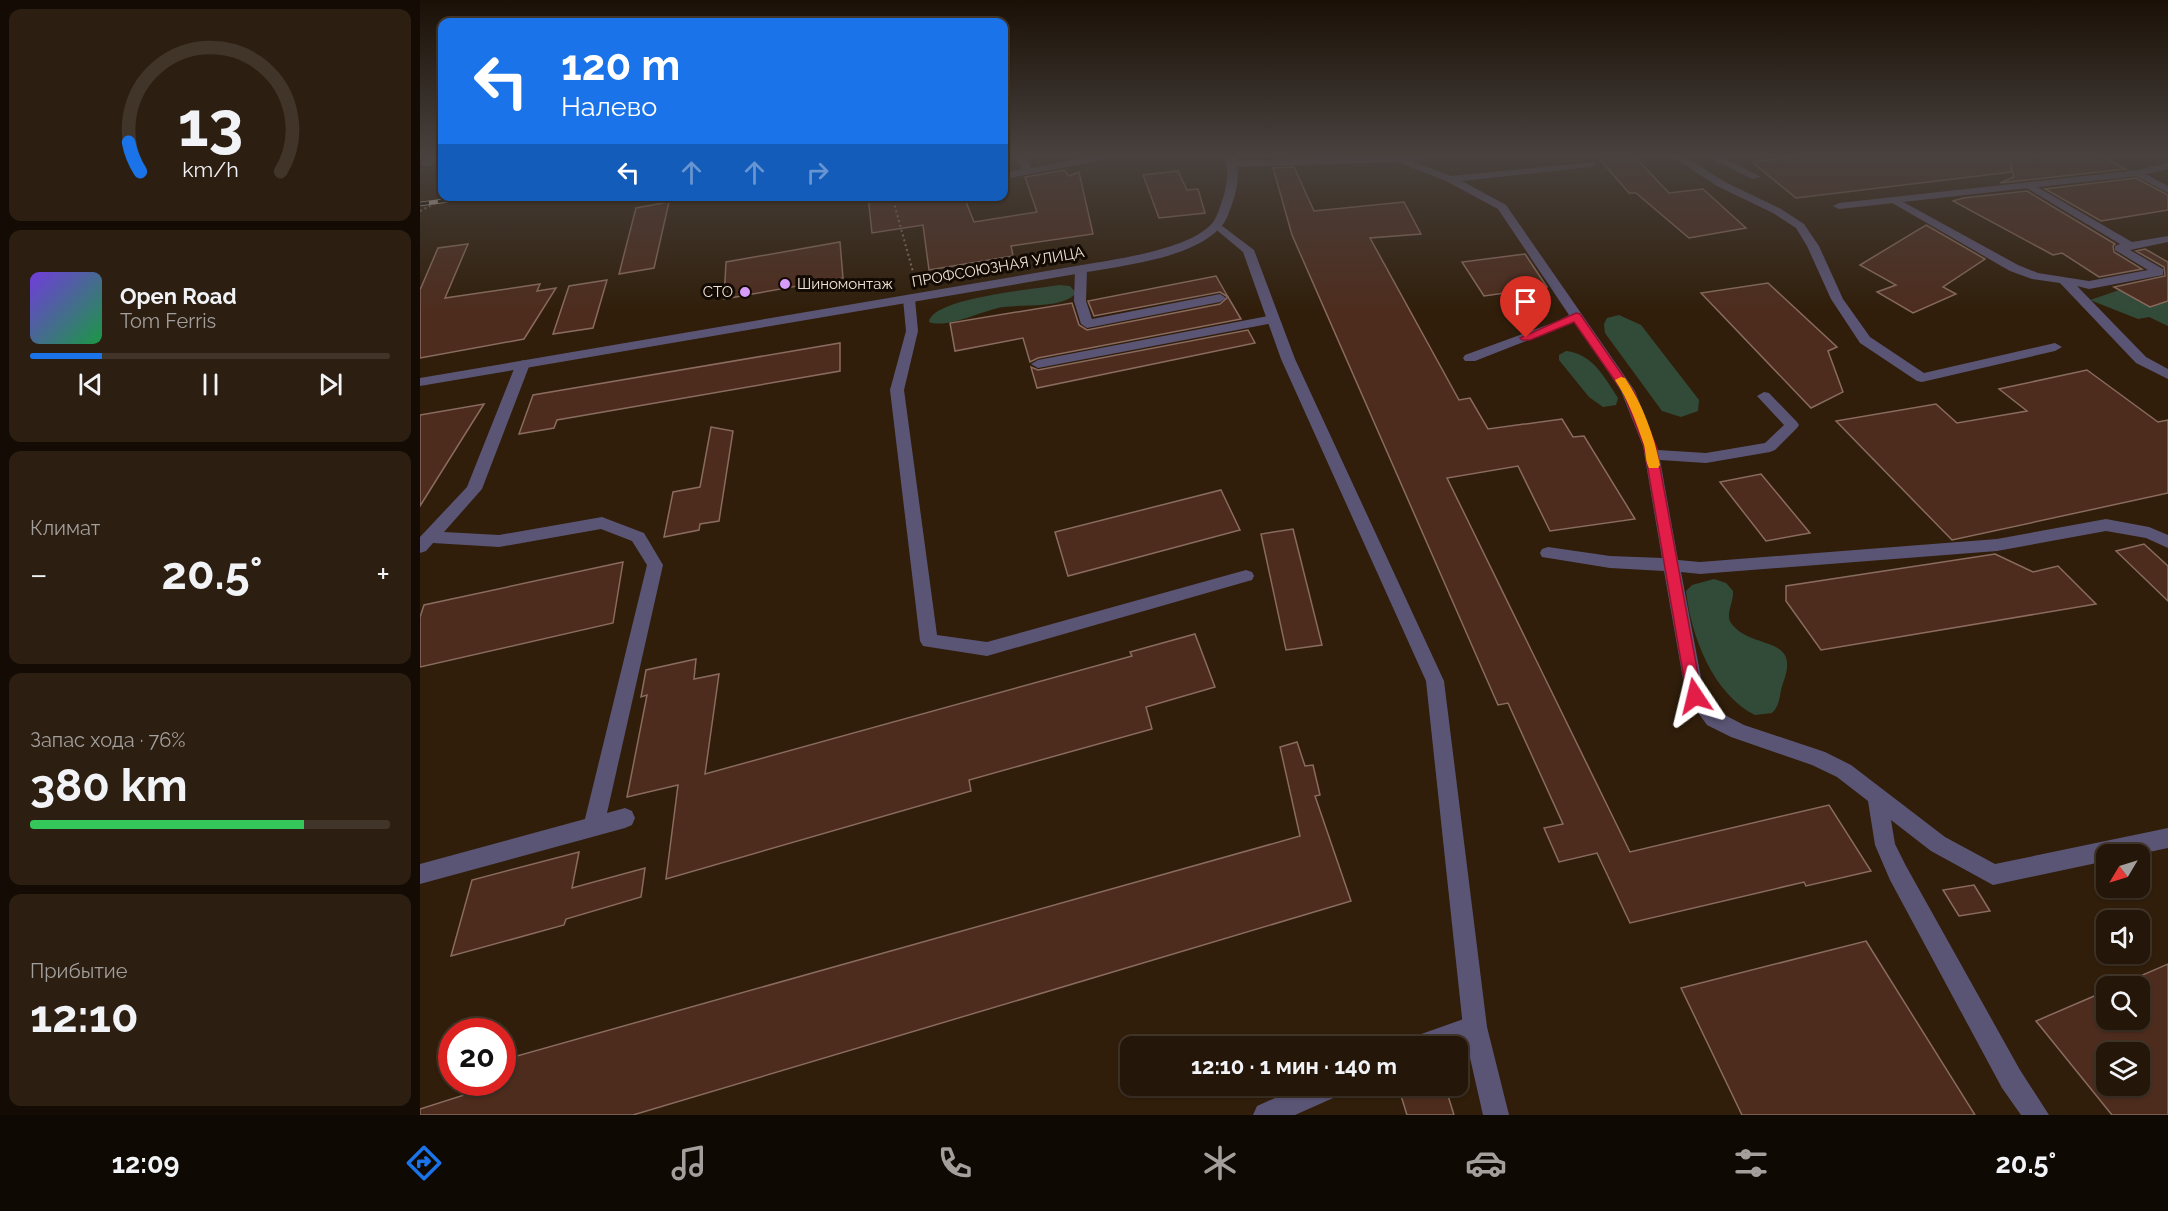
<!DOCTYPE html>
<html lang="ru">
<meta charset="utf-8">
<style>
:root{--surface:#241608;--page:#2c1f12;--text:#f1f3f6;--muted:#a39f9c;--line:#413529;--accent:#1a73e8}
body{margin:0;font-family:Raleway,sans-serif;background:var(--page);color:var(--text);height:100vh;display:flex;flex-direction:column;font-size:22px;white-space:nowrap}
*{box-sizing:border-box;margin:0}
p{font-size:20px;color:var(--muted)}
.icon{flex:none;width:33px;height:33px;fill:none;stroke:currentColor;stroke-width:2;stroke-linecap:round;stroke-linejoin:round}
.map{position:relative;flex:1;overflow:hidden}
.details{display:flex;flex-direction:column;gap:9px;padding:9px;background:#140c04;width:420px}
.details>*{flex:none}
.banner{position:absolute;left:18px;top:18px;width:570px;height:183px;border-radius:12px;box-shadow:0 2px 4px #0004,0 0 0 2px var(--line);background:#1a73e8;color:#fff;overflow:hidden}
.needle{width:39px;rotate:232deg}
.tools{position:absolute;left:1676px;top:844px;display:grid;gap:12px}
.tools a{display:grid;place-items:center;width:54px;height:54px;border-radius:12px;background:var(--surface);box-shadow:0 2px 4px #0004,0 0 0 2px var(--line);font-size:30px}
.speed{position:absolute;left:18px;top:1018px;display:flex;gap:12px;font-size:30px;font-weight:700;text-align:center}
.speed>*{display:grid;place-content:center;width:78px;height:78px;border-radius:50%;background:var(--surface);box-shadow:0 2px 4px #0004,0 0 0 2px var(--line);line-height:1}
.speed .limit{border:9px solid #d22;background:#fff;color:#111}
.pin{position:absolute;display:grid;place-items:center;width:51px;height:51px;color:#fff;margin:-62px -26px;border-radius:50% 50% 50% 0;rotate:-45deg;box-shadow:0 0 6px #0007}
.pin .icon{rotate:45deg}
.me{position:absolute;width:66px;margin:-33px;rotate:350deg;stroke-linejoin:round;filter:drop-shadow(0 0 4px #0008)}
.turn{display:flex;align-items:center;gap:21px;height:126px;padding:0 24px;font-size:27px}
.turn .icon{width:78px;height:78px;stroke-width:2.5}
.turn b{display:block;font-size:42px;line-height:51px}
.lanes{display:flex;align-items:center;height:57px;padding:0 24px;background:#0003;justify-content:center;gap:30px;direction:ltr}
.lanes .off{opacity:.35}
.big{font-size:45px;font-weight:700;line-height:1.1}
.details .card{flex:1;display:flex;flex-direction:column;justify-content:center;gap:9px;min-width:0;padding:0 21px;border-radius:12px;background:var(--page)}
.details .dial{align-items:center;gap:0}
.dial svg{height:156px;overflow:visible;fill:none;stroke:var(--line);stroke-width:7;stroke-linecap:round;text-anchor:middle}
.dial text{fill:var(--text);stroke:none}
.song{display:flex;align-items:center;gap:18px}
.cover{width:72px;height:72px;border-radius:9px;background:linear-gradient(135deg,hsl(260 70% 55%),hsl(140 70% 35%))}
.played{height:6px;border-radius:3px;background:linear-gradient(90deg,var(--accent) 20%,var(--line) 20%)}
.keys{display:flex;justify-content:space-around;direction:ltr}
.heat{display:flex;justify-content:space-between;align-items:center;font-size:33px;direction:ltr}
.charge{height:9px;border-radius:4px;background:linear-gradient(90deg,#34c759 76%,var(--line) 0)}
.trip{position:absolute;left:700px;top:1036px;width:348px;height:60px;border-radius:12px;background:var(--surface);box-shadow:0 2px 4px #0004,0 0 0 2px var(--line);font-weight:700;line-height:60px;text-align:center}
.tab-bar{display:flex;height:96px;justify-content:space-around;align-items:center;background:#0e0903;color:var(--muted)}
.tab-bar .icon{width:42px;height:42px}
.tab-bar .active{color:var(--accent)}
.tab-bar b{font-size:27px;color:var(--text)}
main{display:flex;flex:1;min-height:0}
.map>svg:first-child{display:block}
</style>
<main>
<section class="details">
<div class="card dial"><svg viewBox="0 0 100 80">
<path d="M14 69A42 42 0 1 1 86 69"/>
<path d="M14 69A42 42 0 0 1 8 54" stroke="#1a73e8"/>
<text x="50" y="56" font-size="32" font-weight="700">13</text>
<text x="50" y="72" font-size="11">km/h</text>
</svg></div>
<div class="card">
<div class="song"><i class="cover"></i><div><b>Open Road</b><p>Tom Ferris</p></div></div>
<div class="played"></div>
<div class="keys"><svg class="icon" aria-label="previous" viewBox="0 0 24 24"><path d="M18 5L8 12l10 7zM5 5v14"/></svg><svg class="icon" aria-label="pause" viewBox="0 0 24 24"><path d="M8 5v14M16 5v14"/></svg><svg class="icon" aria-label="next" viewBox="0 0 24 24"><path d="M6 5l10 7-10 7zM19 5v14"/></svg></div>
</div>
<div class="card"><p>Климат</p>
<div class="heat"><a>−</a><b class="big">20.5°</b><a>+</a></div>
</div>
<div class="card"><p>Запас хода · 76%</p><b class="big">380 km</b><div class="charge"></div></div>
<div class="card"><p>Прибытие</p><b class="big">12:10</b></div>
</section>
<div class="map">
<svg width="1748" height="1115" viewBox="0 0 1748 1115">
<rect width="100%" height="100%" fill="#301e0a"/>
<g fill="#324b39">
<polygon points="1748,279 1748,326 1729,317 1718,319 1670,300 1714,285"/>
<path d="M639,285l11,1 6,7c-13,16 -54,11 -73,14 -20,3 -55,22 -74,15 2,-24 108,-33 130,-37z"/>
<polygon points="1199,315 1221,325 1279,400 1278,411 1261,417 1242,411 1185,333 1184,324 1187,318"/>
<path d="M1146,351c27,3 38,26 52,47l-2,7 -13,2 -14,-10 -30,-37v-5z"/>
<path d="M1294,579l12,4 7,8c1,10 -8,24 -2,32 20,28 71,11 52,60 -4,11 -2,21 -11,30l-17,2c-42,-21 -64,-79 -69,-124l6,-6z"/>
</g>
<g fill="#4d2c1d" stroke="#896b5f" stroke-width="1.5" fill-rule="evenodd">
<polygon points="1176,155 1213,155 1249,193 1283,189 1326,228 1269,238 1216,193 1209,193"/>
<polygon points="1386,155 1680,155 1706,169 1580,183 1594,177 1590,160 1591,172 1376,198 1332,162"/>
<polygon points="874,167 894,211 984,202 1001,234 950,238 1039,400 1050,398 1068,429 1142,419 1153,437 1164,436 1215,519 1130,531 1098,466 1027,478 1210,852 1409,805 1451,871 1386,886 1384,882 1210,923 1177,853 1139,862 1124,828 1143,824 1088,703 1078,705 872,235 853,168"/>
<polygon points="644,170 649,176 659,172 673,234 591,246 593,256 509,270 503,225 452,233 448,196 529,196 531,200 544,197 554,222 617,212 605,177"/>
<polygon points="758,171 767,190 778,189 785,213 739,218 723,175"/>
<polygon points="1716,178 1748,195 1748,210 1681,221 1625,189"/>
<polygon points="1607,191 1695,244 1693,246 1694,252 1722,269 1679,277 1642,253 1633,255 1533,201 1543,198"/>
<polygon points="249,202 234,268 199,274 216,208"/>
<polygon points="1506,225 1565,259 1523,287 1536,294 1493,313 1457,292 1476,285 1440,265"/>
<polygon points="420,242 423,278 304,299 306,262"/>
<polygon points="48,244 25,298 120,284 117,291 136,288 104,339 0,358 0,290 18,248"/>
<polygon points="1725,249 1748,262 1748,301 1730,307 1694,287 1745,276 1744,267 1716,251"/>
<polygon points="1105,254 1127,287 1064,296 1042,262"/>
<polygon points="796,276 808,297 800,292 674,316 668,301"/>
<polygon points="187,280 173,328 133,334 149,286"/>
<polygon points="1348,283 1417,347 1408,351 1423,392 1391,408 1281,293"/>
<polygon points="808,297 821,319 618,358 610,362 603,338 535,351 530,323 652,303 659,325 667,330 800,304"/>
<polygon points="828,330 835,343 617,388 611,367 618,370"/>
<polygon points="420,343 420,371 137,420 134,428 99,434 113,395"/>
<polygon points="1667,370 1738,422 1748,420 1748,493 1532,540 1416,421 1516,404 1537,423 1607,411 1579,389"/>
<polygon points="64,404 47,431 0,506 0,415"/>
<polygon points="291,427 313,431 299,521 280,524 279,530 244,537 253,492 280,487"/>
<polygon points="1341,474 1390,533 1346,541 1300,482"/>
<polygon points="801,490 820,530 648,576 635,532"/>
<polygon points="873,529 902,645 866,650 841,534"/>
<polygon points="1724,544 1748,566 1748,601 1696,551"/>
<polygon points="1575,554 1613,572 1638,566 1676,604 1401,650 1366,601 1366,586"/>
<polygon points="203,562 193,623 0,667 0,617 4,605"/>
<polygon points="775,634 795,687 726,707 732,729 549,780 551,791 246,879 258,785 207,797 227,695 221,697 226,670 276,659 274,679 299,674 285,774 712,656 710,652"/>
<polygon points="877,742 885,766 893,765 900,795 895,796 931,901 213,1115 0,1115 0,1109 82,1083 86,1059 880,836 860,747"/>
<polygon points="159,852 152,888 225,868 221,897 146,919 144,925 31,956 52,880"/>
<polygon points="1554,885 1570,911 1539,916 1523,890"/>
<polygon points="1446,941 1555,1115 1322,1115 1261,988"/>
<path d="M1748,964v151h-56l-76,-94 70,-30v29h33v-33h-24zM1686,1053h33v33h-33z"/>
<polygon points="978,1086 1025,1086 1034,1115 987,1115"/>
</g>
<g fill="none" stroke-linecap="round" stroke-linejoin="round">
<g stroke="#857665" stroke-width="2" stroke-dasharray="2 3" stroke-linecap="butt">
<polyline points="472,196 495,279"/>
<polyline points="0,211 30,196"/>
</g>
<g fill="#5b5575" fill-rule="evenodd">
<polygon points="8,155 19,155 10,166 2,166 1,164"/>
<polygon points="595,155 605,155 611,168 677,155 698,155 693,158 584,179 584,173 602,169"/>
<polygon points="1250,155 1262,155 1305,182 1361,209 1384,224 1399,246 1423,299 1450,337 1504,373 1635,343 1642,347 1635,351 1502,382 1497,381 1440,343 1411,299 1387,246 1376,228 1353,213 1297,186"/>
<polygon points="1285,155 1298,155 1341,177 1332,179"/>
<polygon points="979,156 1031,176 1175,162 1175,166 1171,167 1042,181 1086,205 1215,391 1238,450 1286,453 1345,443 1364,425 1337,396 1344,392 1349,393 1377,422 1379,425 1377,428 1355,450 1350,452 1286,463 1240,460 1258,560 1280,562 1577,539 1686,519 1729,527 1748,535 1748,548 1726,538 1686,531 1577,551 1280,574 1261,572 1284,693 1301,713 1324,725 1405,752 1431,765 1525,837 1575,864 1748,828 1748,848 1715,855 1686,855 1686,861 1573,885 1511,851 1471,820 1475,844 1486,866 1600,1070 1629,1115 1601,1115 1582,1088 1470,880 1455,845 1448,801 1417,777 1392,765 1311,737 1287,725 1266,696 1244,571 1190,568 1122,557 1120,553 1122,549 1128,547 1190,556 1242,558 1223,446 1201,391 1155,322 1055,361 1045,361 1043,358 1045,355 1138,321 1149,315 1078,209 1026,181 975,161 975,157"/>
<polygon points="1718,170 1748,186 1748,193 1714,175 1713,173"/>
<polygon points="1609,182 1712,242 1748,236 1748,242 1710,250 1743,269 1743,275 1669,289 1657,286 1726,357 1748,369 1748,379 1716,363 1640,283 1612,279 1590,271 1467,200 1472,197 1476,198 1598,265 1618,273 1669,281 1728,270 1695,250 1695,246 1700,244 1605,187 1605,183"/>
<polygon points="661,265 667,269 666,301 672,319 800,294 806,298 800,302 667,328 661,324 654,301 655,269"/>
<polygon points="489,295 495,299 498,331 484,390 517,635 567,642 826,570 832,572 834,576 832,580 567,656 503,646 500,641 470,390 486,331 483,299"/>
<polygon points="853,315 859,319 858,322 618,368 611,364 618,360"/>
<polygon points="103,360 110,364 62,489 24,532 79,535 182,517 224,533 243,565 187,813 205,808 212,811 215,818 212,825 205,828 0,884 0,864 165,819 227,565 212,541 181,529 79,547 13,543 6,551 0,553 0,537 47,487 96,364"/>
<polygon points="1055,1015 1063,1019 1067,1027 1063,1035 1033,1047 987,1047 990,1038"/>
<polygon points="882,1086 923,1086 920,1095 875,1115 833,1115 837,1106"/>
</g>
<g fill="#5b5575" fill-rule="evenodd">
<polygon points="988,155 1021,155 1016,158 979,162 813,167 808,164 813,161"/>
<polygon points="1748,163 1748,169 1718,176 1419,209 1413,206 1419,203 1718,170"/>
<polygon points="797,222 834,250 875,359 1024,681 1067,1027 1089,1115 1063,1115 1043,1027 1006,681 861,359 823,252 793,227 791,225"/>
</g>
<path fill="#5b5575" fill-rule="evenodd" d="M805,155h10c5,17 3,33 -3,49 -3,9 -6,18 -13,25 -31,31 -101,37 -143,45l-656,112v-8l656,-112c34,-6 117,-16 138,-45 3,-5 5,-11 7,-17 6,-16 8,-32 4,-49z"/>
<g stroke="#dbcfc2" stroke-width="4.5">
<polyline id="rail" points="0,204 60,196"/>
</g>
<use href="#rail" stroke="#120a03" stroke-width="3" stroke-dasharray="9" stroke-linecap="butt"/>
</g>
<linearGradient id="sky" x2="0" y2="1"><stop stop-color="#1a1006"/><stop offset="0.5" stop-color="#48413e"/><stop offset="1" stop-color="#48413e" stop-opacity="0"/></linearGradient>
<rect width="1748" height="311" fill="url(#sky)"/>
<polygon fill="#e11d48" stroke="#92132f" stroke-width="1.5" points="1156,313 1160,314 1214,392 1236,446 1282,696 1280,701 1275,703 1269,701 1267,696 1224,446 1203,392 1154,322 1110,340 1102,340 1100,338"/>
<path fill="#f59e0b" d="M1201,377l4,1c17,25 29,57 35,87l-2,3h-9c-4,-7 -3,-15 -5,-23 -7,-21 -16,-46 -29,-65z"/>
<g fill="#d79bf9" stroke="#120a03" stroke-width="2">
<circle cx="365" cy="284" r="6"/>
<circle cx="325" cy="292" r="6"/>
</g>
<g text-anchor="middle" stroke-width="6" stroke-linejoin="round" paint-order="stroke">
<g font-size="15" fill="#efe3d7" stroke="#120a03">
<text transform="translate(578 267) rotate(-10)" y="5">ПРОФСОЮЗНАЯ УЛИЦА</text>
</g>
<g font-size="15" fill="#efe3d7" stroke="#120a03" text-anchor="start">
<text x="377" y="289">Шиномонтаж</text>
<text x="313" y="297" text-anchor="end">СТО</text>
</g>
</g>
</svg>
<div class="tools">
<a><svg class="needle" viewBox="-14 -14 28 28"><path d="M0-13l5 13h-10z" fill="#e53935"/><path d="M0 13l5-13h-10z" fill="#a39f9c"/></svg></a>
<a><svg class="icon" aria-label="sound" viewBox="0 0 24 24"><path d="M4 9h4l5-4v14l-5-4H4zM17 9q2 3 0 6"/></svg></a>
<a><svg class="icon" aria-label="search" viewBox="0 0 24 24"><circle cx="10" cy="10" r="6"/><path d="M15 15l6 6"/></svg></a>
<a><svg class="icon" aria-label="layers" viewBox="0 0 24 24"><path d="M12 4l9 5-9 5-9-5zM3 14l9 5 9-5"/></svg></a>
</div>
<div class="speed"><div class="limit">20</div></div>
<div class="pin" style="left:1106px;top:338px;background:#d93025"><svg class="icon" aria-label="arrive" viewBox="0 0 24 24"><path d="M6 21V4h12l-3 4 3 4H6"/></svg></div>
<svg class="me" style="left:1275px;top:696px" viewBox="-20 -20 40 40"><path d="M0-17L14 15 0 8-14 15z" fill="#e11d48" stroke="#fff" stroke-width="4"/></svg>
<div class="trip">12:10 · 1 мин · 140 m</div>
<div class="banner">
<div class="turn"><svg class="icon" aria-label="left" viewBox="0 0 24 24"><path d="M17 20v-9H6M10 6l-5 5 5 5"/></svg><div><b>120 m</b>Налево</div></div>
<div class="lanes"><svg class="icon" aria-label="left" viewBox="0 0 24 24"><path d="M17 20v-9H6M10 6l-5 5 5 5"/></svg><svg class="icon off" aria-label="ahead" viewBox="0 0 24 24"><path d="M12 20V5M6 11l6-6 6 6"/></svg><svg class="icon off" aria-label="ahead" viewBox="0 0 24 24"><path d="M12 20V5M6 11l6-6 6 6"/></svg><svg class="icon off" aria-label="right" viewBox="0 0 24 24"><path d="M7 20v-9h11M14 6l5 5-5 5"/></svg></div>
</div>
</div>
</main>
<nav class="tab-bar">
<b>12:09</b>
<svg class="icon active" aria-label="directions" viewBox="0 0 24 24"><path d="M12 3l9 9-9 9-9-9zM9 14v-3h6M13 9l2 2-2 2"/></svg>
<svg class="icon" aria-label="music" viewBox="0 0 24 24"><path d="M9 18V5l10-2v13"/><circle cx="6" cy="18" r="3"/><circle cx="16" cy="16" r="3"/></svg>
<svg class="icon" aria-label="phone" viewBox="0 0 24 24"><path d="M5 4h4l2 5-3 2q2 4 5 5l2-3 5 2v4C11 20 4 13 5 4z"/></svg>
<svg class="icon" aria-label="climate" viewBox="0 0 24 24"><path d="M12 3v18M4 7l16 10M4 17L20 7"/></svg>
<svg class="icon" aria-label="car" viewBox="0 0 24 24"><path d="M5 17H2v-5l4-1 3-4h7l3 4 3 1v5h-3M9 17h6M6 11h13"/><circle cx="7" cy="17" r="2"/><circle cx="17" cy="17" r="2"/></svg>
<svg class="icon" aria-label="filters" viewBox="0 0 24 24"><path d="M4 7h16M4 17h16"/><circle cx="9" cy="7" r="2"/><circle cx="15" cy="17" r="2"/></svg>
<b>20.5°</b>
</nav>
